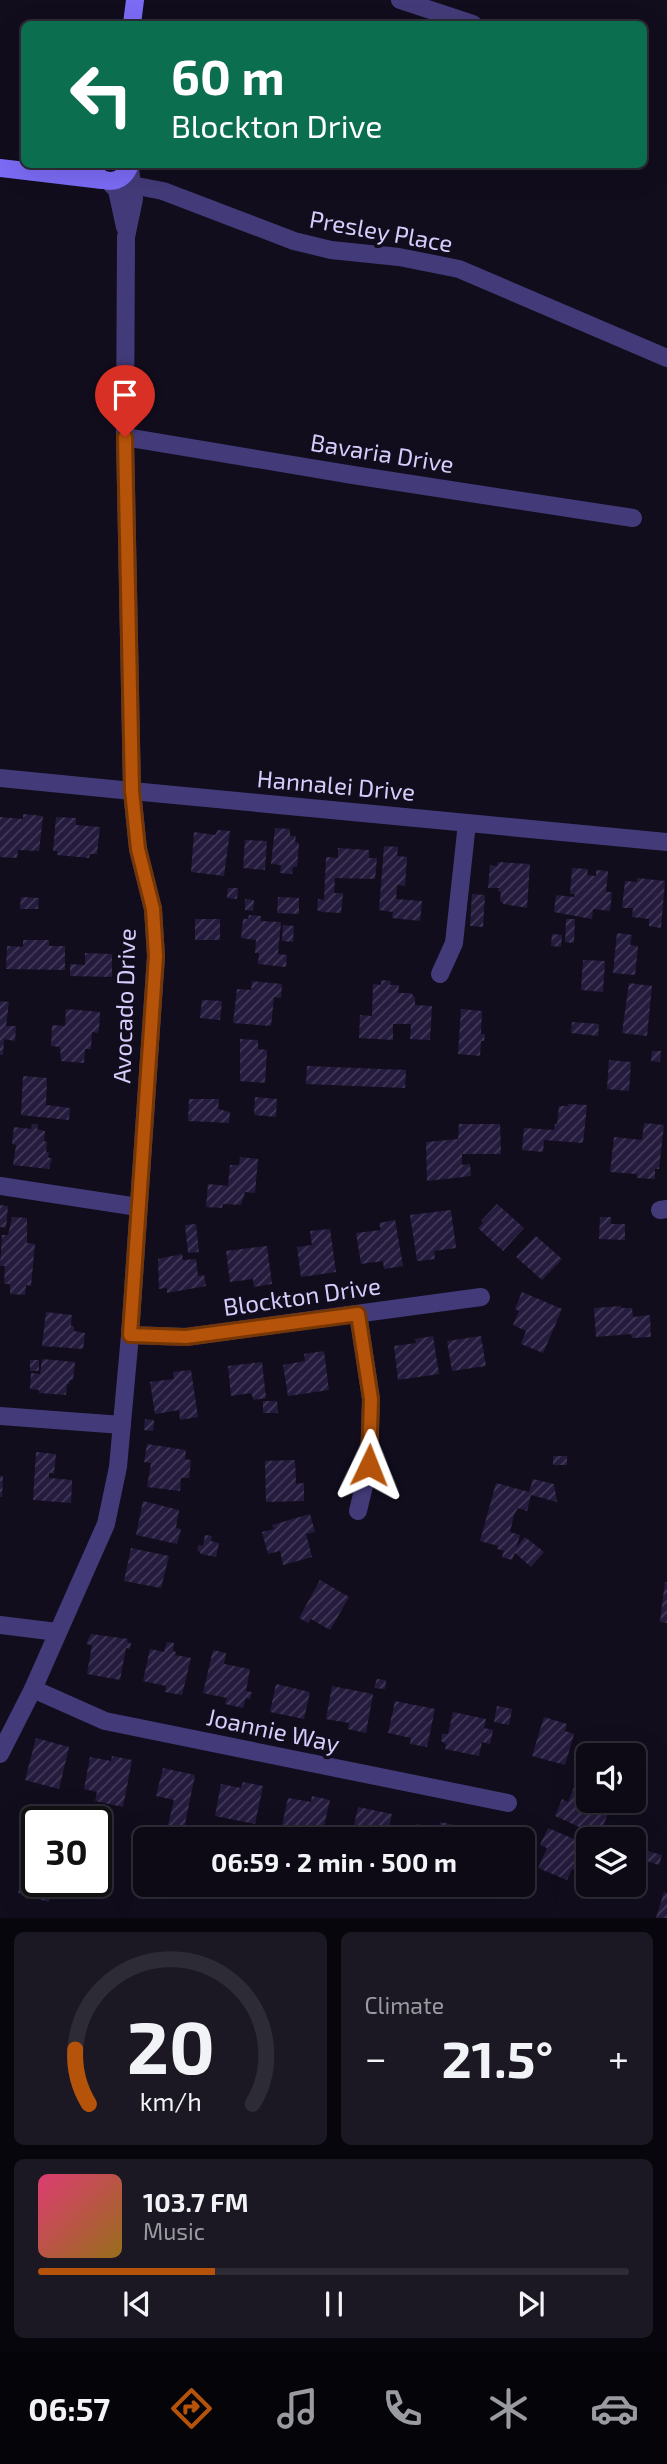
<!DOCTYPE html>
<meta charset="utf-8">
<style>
:root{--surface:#0d0a16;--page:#1b1823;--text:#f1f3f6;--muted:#9a9aa1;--line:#2d2b35;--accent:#b45309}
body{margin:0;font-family:"Exo 2",sans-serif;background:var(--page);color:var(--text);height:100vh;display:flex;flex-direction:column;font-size:26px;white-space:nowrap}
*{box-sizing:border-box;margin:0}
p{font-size:23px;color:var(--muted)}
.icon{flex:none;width:38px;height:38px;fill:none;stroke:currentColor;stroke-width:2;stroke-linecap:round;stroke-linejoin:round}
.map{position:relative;height:1918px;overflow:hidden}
.drawer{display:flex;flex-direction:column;gap:14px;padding:14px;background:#07060c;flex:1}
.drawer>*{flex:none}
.guide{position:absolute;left:21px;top:21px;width:626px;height:147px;border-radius:10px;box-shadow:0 7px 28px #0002,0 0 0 2px var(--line);background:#0b6e4f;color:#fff;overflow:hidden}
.tools{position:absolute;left:576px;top:1743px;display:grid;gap:14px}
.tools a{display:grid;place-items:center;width:70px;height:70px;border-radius:10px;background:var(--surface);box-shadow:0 7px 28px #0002,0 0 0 2px var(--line);font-size:35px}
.speed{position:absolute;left:21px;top:1806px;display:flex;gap:14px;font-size:35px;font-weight:700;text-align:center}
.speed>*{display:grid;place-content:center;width:91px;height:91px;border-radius:50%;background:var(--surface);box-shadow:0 7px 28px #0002,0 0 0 2px var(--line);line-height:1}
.speed .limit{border:4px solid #111;border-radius:10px;background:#fff;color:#111}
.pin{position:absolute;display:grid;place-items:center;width:60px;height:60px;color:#fff;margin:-72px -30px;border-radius:50% 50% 50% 0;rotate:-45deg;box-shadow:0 0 7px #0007}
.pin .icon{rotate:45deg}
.me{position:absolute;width:77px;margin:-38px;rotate:2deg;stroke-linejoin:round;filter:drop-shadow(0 0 5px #0008)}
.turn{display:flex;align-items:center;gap:24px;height:147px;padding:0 35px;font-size:32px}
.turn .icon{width:91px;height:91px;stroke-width:2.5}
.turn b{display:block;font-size:49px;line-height:60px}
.big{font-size:52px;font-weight:700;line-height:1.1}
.drawer .card{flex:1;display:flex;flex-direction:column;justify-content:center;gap:10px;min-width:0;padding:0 24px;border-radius:10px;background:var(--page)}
.drawer .dial{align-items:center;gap:0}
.dial svg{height:182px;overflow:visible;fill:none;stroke:var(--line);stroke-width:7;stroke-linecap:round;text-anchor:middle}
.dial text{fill:var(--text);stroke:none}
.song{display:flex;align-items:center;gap:21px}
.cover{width:84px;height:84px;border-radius:10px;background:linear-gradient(135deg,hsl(340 70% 55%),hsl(40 70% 35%))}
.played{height:7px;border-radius:4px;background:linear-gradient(90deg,var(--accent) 30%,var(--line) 30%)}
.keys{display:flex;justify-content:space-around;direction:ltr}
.heat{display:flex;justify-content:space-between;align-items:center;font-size:38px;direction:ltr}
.drawer .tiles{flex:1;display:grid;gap:14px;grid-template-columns:1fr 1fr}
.card:last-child{grid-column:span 2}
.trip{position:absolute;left:133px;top:1827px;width:402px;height:70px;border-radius:10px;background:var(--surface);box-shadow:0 7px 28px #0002,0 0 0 2px var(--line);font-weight:700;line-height:70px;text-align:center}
.tabs{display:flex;height:112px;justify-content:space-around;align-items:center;background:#050409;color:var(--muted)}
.tabs .icon{width:49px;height:49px}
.tabs .selected{color:var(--accent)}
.tabs b{font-size:32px;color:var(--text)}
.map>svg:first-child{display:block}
</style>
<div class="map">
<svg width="667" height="1918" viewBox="0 0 667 1918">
<defs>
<pattern id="building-hatch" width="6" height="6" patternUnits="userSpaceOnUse" patternTransform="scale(1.75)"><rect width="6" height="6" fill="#251b3d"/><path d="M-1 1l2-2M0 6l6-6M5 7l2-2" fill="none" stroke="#443b5a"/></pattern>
</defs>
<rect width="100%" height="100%" fill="#110d1d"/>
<g fill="url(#building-hatch)">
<polygon points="23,814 43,816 39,851 18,850 17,858 0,857 0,817 23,819"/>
<polygon points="56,817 76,818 76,825 100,827 97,854 90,854 89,858 57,855 57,851 53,851"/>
<polygon points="275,828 290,829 290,836 296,836 295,842 299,843 297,867 293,867 292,874 280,873 281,865 271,864"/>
<polygon points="218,830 230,831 224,876 191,872 194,832 215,835"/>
<polygon points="245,840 267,841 265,870 243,868"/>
<polygon points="384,846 398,847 397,856 407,857 405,886 397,885 396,899 422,901 420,921 392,918 393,912 379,910"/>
<polygon points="338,848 369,850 369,858 377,858 375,879 335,878 334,893 343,893 341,913 322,912 317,910 318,899 324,900 326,857 338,858"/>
<polygon points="498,862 530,864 527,908 504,904 500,901 501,892 498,891 499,888 488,888 490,865 497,866"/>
<polygon points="572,868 588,869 587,875 596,876 596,870 608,871 606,892 612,892 610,911 593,909 592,919 554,912 556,895 574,897 575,894 570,894"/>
<polygon points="637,878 665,881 661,928 649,926 649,919 632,917 633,908 622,908 625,881 637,882"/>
<polygon points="228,888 238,888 237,899 227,898"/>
<polygon points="472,894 485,895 483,927 470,926"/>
<polygon points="21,897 39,898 38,909 20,909"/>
<polygon points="278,897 299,898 299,914 277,913"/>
<polygon points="245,899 254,900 253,911 245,910"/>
<polygon points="249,915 261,916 261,921 281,922 278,954 287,955 286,967 258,964 259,953 255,953 256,940 241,938 243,919 248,919"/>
<rect x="195" y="919" width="25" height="21"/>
<polygon points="566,919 575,919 574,943 565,942"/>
<polygon points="283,925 294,926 293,942 282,941"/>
<polygon points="617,933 632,935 630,945 638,946 635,975 613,973"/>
<polygon points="552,934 562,935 561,947 551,946"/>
<polygon points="23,940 49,940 49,946 65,946 65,970 6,969 7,946 23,947"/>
<polygon points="85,953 112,954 112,977 70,976 70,964 85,965"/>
<polygon points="583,960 605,961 603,992 581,990"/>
<polygon points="381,980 391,981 390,985 399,985 398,993 411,993 415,998 415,1005 432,1006 430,1040 410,1039 411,1024 393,1024 393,1040 359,1038 360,1015 372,1016 373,984 381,985"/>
<polygon points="252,981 282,984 281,998 274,997 271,1026 233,1023 237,989 251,990"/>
<polygon points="629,983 652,986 647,1036 622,1033"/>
<polygon points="202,1000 222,1001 220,1020 200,1018"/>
<polygon points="0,1001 9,1002 6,1026 16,1026 15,1041 4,1039 3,1055 0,1055"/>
<polygon points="66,1009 100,1012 99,1029 98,1033 92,1032 91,1049 85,1049 84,1063 61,1061 60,1047 51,1046 52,1025 65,1026"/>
<polygon points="461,1009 482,1011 481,1034 485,1034 484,1041 481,1041 480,1056 458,1054"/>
<polygon points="572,1022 599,1024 598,1036 571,1033"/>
<polygon points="240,1039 258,1040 258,1049 267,1050 265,1083 240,1081"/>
<polygon points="652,1051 661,1051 660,1062 651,1061"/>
<polygon points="609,1060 631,1062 629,1091 607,1089"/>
<polygon points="307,1066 406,1070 405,1088 306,1084"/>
<polygon points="23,1076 47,1078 46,1105 70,1108 69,1120 21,1115"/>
<polygon points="255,1097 277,1099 276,1117 254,1115"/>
<polygon points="189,1099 219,1099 218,1109 230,1112 229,1123 188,1121"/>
<polygon points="568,1104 587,1105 583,1143 544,1140 543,1152 522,1150 524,1128 554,1130 555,1124 557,1124 559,1106 568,1106"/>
<polygon points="644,1123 664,1125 659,1169 655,1169 655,1179 637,1178 637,1174 610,1172 614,1137 642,1140"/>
<polygon points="32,1124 38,1124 37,1129 45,1131 44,1141 47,1142 46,1152 49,1152 48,1157 52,1159 49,1169 13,1165 16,1145 12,1144 14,1127 31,1129"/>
<polygon points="459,1124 500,1124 501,1154 462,1154 462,1165 470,1164 471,1176 427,1181 426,1142 458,1139"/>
<polygon points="240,1157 258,1159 255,1193 245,1192 241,1205 223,1204 222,1208 206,1207 208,1184 228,1186 230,1165 239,1165"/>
<polygon points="497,1204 524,1228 503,1251 478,1228 483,1223 481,1221"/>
<polygon points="0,1205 8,1206 6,1228 0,1227"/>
<polygon points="451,1210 456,1248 434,1251 435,1259 417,1261 410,1215"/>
<polygon points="12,1217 27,1218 27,1243 35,1244 31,1286 26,1285 25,1295 10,1294 10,1284 4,1284 5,1266 0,1266 2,1235 8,1235"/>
<polygon points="600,1217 611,1217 611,1224 625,1224 625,1240 599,1239"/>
<polygon points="395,1220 403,1266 384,1269 383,1261 361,1264 356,1233 381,1230 379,1223"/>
<polygon points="196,1224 199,1252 188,1253 185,1225"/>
<polygon points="330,1229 336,1272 301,1277 297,1247 312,1245 310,1231"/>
<polygon points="536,1236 562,1259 542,1280 516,1257"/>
<polygon points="267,1246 272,1284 254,1287 253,1279 230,1282 226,1251"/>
<polygon points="182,1254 183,1260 196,1259 198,1276 204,1275 206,1286 167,1293 167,1288 159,1289 158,1259"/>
<polygon points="522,1292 562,1309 543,1353 521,1344 526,1331 513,1325 519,1311 515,1309"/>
<polygon points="621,1306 621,1308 632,1308 633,1317 650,1315 651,1337 632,1338 631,1334 596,1337 594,1308"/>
<polygon points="46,1312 72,1315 71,1326 74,1326 74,1331 85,1333 83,1349 42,1346"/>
<polygon points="433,1336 439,1374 398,1380 394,1346 416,1343 415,1339"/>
<polygon points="481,1336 486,1366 452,1371 447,1341"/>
<polygon points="324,1351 329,1390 288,1396 283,1365 305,1361 304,1354"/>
<polygon points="42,1359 75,1362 73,1380 70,1380 69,1384 67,1384 66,1395 39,1393 39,1390 30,1389 31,1373 40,1374"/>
<rect x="30" y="1360" width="9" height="11"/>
<polygon points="262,1362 266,1398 254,1400 251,1393 231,1396 228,1366"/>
<polygon points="191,1370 198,1417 180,1420 179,1410 155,1414 150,1382 174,1379 173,1372"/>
<polygon points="263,1401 277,1401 278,1413 263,1413"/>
<polygon points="145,1419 154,1420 153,1431 144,1430"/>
<polygon points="147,1444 186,1450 185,1459 191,1460 189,1478 181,1478 180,1491 147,1487 151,1463 144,1462"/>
<polygon points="36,1452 56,1454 54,1474 49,1473 49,1478 72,1480 71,1503 33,1500"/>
<rect x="553" y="1456" width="14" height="9"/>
<polygon points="295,1460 296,1484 304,1483 304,1501 266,1502 265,1461"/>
<polygon points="0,1476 3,1476 2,1497 0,1497"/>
<polygon points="533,1479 554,1484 557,1502 531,1495 527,1511 518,1508 514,1515 510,1532 520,1535 516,1548 525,1537 544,1552 531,1567 515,1553 512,1560 502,1557 504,1551 497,1549 498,1546 480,1541 496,1483 529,1492"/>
<polygon points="143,1501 179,1510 176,1528 181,1529 177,1544 136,1535"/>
<polygon points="310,1514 315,1532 306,1534 312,1557 283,1565 280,1551 268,1554 262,1532 274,1529 272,1525"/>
<polygon points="205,1535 212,1536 211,1541 219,1543 216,1557 201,1554 197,1549 199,1545 203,1546"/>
<polygon points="131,1548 169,1556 161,1588 124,1581"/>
<polygon points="320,1580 349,1597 330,1630 311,1619 308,1623 299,1618"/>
<polygon points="665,1582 667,1582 667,1623 660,1622"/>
<polygon points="91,1634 128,1639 127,1642 131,1643 130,1649 126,1648 120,1680 87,1674 92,1645 86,1644"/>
<polygon points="167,1642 174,1643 173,1651 176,1652 175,1655 191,1658 182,1695 165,1692 166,1686 143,1681 150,1649 164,1652"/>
<polygon points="213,1650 226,1653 224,1664 250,1669 246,1691 252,1692 250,1699 246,1698 243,1708 225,1704 227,1698 203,1693"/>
<polygon points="377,1679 386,1680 385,1689 374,1688"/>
<polygon points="276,1684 310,1692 304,1719 270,1712"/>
<polygon points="332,1686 373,1694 366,1733 348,1729 349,1723 326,1719"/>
<polygon points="395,1701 435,1709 427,1747 410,1744 411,1738 388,1733"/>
<polygon points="497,1706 512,1709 509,1725 494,1722"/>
<polygon points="453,1712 486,1719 484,1728 493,1730 490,1744 482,1742 479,1756 445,1749 446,1744 441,1741 442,1734 448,1734"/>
<polygon points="544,1717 567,1724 565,1731 574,1734 565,1765 532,1756"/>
<polygon points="36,1738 69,1747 59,1789 25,1780"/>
<polygon points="112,1756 132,1760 123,1807 95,1801 97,1792 84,1789 90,1757 111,1761"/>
<polygon points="163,1768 195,1775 184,1829 168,1825 174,1800 156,1796"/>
<polygon points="577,1780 588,1784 588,1801 603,1801 601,1805 610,1809 600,1833 592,1829 588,1831 555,1816 562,1799 568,1802"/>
<polygon points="243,1782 263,1786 255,1824 215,1816 221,1784 241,1788"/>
<polygon points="312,1796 330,1800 321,1839 303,1839 304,1835 281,1830 288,1798 311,1802"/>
<polygon points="358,1807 392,1814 386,1839 374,1839 347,1834 349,1825 354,1826"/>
<polygon points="440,1822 459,1826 456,1839 413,1839 416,1824 439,1828"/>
<polygon points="548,1828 588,1845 588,1859 582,1873 572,1869 567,1880 538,1868 547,1848 540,1845"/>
<polygon points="640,1849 662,1855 659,1865 637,1858"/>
<polygon points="30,1868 37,1870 37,1881 55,1881 49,1902 18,1893 24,1871 28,1872"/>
<polygon points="664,1892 667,1893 667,1918 656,1918"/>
</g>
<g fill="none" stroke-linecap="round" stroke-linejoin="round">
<g stroke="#433b79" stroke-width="18">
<polyline points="400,0 473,24"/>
<polyline points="121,183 163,191 294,241 331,250 399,257 459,269 667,358"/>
<polyline points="125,437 353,475 633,518"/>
<polyline points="0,778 132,791 138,849 153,909 156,956 130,1335 118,1467 106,1524 33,1689 0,1754"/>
<polyline points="440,974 454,943 467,823"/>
<polyline points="0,1186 138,1207"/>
<polyline points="660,1210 667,1209"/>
<polyline points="130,1335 186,1337 481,1297"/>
<polyline points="0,1416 122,1425"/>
<polyline points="358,1511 369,1465 371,1399 358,1314"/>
<polyline points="0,1625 57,1632"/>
<polyline points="33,1689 105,1721 508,1803"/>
</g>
<g stroke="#433b79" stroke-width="18">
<polyline points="130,169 134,199 126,237 125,437 132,791 667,842"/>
<polyline points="109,182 117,190 125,227"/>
</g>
<g stroke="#7b6bf5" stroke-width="18">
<polyline points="132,24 135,0"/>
<path d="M91,164c6,23 33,22 39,0"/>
<polyline points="0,168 102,180"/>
</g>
</g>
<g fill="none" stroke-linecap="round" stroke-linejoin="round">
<g stroke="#753606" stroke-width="18">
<polyline id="route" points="125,437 132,791 138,849 153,909 156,956 130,1335 186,1337 358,1314 371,1399 369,1465"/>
</g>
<use href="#route" stroke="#b45309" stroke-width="12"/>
</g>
<g text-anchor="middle" stroke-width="7" stroke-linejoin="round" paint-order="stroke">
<g font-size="24" fill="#d7cdfc" stroke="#110d1d">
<text transform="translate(381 232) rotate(10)" y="8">Presley Place</text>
<text transform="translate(382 454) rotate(9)" y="8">Bavaria Drive</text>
<text transform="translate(336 786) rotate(5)" y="8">Hannalei Drive</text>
<text transform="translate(125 1006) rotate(-88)" y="8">Avocado Drive</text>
<text transform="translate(302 1297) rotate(-8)" y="8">Blockton Drive</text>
<text transform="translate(273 1731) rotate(12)" y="8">Joannie Way</text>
</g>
</g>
</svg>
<div class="tools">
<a><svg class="icon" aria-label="sound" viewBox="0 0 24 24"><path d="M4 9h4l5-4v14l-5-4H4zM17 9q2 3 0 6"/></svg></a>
<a><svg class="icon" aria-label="layers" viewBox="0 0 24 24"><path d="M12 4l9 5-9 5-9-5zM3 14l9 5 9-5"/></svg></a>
</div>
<div class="speed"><div class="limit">30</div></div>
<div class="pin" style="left:125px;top:437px;background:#d93025"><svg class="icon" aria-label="arrive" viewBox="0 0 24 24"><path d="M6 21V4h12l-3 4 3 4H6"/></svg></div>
<svg class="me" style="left:369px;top:1465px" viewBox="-20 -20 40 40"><path d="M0-17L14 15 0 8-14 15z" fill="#b45309" stroke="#fff" stroke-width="4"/></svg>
<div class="trip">06:59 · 2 min · 500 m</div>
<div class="guide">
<div class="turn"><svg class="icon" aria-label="left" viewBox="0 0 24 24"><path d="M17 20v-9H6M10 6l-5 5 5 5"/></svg><div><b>60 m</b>Blockton Drive</div></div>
</div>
</div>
<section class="drawer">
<div class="tiles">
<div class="card dial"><svg viewBox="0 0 100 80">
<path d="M14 69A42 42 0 1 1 86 69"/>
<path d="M14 69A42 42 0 0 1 8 45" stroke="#b45309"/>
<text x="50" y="56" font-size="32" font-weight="700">20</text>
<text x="50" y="72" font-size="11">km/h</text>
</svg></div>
<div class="card"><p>Climate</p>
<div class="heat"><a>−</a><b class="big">21.5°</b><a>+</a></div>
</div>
<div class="card">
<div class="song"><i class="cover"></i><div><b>103.7 FM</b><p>Music</p></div></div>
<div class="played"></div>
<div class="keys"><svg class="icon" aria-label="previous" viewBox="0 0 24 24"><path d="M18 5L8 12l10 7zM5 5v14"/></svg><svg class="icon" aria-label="pause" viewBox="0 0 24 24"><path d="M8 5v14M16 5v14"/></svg><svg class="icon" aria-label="next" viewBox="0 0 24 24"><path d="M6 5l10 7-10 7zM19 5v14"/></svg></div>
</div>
</div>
</section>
<nav class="tabs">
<b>06:57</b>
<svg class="icon selected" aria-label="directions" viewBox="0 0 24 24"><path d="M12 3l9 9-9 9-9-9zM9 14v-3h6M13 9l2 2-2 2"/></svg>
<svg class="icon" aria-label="music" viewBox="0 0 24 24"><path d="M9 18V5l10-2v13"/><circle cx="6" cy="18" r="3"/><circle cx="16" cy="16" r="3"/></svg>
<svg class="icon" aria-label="phone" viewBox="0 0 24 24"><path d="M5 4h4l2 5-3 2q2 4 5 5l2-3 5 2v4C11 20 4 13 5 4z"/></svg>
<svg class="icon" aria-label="climate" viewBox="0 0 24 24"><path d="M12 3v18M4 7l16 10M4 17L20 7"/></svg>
<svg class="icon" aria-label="car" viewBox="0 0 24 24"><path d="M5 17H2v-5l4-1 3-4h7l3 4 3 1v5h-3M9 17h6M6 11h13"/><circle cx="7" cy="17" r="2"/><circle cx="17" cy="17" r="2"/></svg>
</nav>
